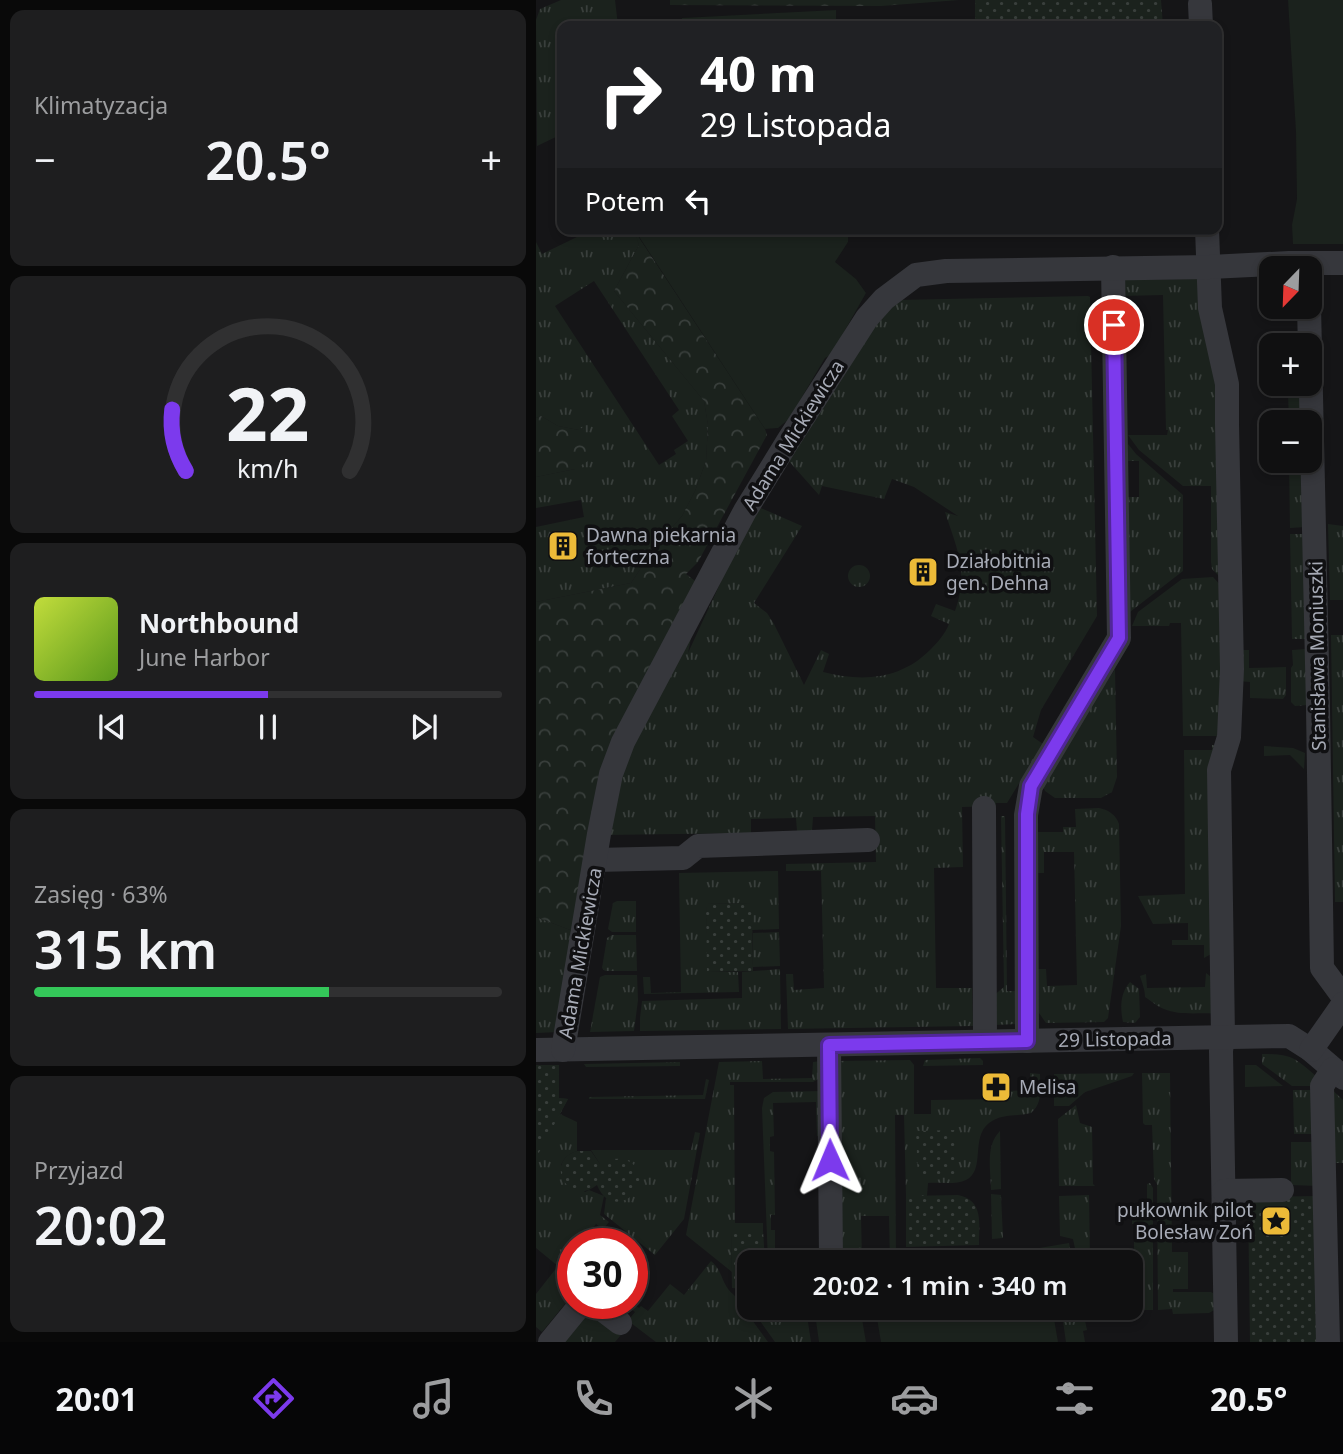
<!DOCTYPE html>
<html lang="pl">
<meta charset="utf-8">
<style>
:root{--surface:#101011;--page:#1e1e1f;--text:#f1f3f6;--muted:#9c9d9f;--line:#303031;--accent:#7c3aed}
body{margin:0;font-family:"Noto Sans",sans-serif;background:var(--page);color:var(--text);height:100vh;display:flex;flex-direction:column;font-size:26px;white-space:nowrap}
*{box-sizing:border-box;margin:0}
p{font-size:23px;color:var(--muted)}
.icon{flex:none;width:38px;height:38px;fill:none;stroke:currentColor;stroke-width:2;stroke-linecap:round;stroke-linejoin:round}
.map{position:relative;flex:1;overflow:hidden}
.details{display:flex;flex-direction:column;gap:10px;padding:10px;background:#090909;width:536px}
.details>*{flex:none}
.hud{position:absolute;left:21px;top:21px;width:665px;height:214px;border-radius:14px;box-shadow:0 4px 10px #0003,0 0 0 2px var(--line);background:#202124;color:#fff;overflow:hidden}
.needle{width:46px;rotate:203deg}
.controls{position:absolute;left:723px;top:256px;display:grid;gap:14px}
.controls a{display:grid;place-items:center;width:63px;height:63px;border-radius:14px;background:var(--surface);box-shadow:0 4px 10px #0003,0 0 0 2px var(--line);font-size:35px}
.speed{position:absolute;left:21px;top:1228px;display:flex;gap:14px;font-size:35px;font-weight:700;text-align:center}
.speed>*{display:grid;place-content:center;width:91px;height:91px;border-radius:50%;background:var(--surface);box-shadow:0 4px 10px #0003,0 0 0 2px var(--line);line-height:1}
.speed .limit{border:10px solid #d22;background:#fff;color:#111}
.pin{position:absolute;display:grid;place-items:center;width:60px;height:60px;color:#fff;margin:-30px;border:4px solid #fff;border-radius:50%;box-shadow:0 2px 7px #0007}
.me{position:absolute;width:77px;margin:-38px;rotate:359deg;stroke-linejoin:round;filter:drop-shadow(0 0 5px #0008)}
.turn{display:flex;align-items:center;gap:24px;height:147px;padding:0 28px;font-size:32px}
.turn .icon{width:91px;height:91px;stroke-width:2.5}
.turn b{display:block;font-size:49px;line-height:60px}
.then{display:flex;align-items:center;height:66px;padding:0 28px;background:#0003;gap:14px;font-size:26px}
.big{font-size:52px;font-weight:600;line-height:1.1}
.details .card{flex:1;display:flex;flex-direction:column;justify-content:center;gap:10px;min-width:0;padding:0 24px;border-radius:14px;background:var(--page)}
.details .dial{align-items:center;gap:0}
.dial svg{height:182px;overflow:visible;fill:none;stroke:var(--line);stroke-width:7;stroke-linecap:round;text-anchor:middle}
.dial text{fill:var(--text);stroke:none}
.song{display:flex;align-items:center;gap:21px}
.cover{width:84px;height:84px;border-radius:10px;background:linear-gradient(135deg,hsl(70 70% 55%),hsl(90 70% 35%))}
.played{height:7px;border-radius:4px;background:linear-gradient(90deg,var(--accent) 50%,var(--line) 50%)}
.keys{display:flex;justify-content:space-around;direction:ltr}
.heat{display:flex;justify-content:space-between;align-items:center;font-size:38px;direction:ltr}
.charge{height:10px;border-radius:5px;background:linear-gradient(90deg,#34c759 63%,var(--line) 0)}
.trip{position:absolute;left:201px;top:1250px;width:406px;height:70px;border-radius:14px;background:var(--surface);box-shadow:0 4px 10px #0003,0 0 0 2px var(--line);font-weight:600;line-height:70px;text-align:center}
.tab-bar{display:flex;height:112px;justify-content:space-around;align-items:center;background:#060607;color:var(--muted)}
.tab-bar .icon{width:49px;height:49px}
.tab-bar .active{color:var(--accent)}
.tab-bar b{font-size:32px;color:var(--text)}
main{display:flex;flex:1;min-height:0}
.map>svg:first-child{display:block}
</style>
<main>
<section class="details">
<div class="card"><p>Klimatyzacja</p>
<div class="heat"><a>−</a><b class="big">20.5°</b><a>+</a></div>
</div>
<div class="card dial"><svg viewBox="0 0 100 80">
<path d="M14 69A42 42 0 1 1 86 69"/>
<path d="M14 69A42 42 0 0 1 8 42" stroke="#7c3aed"/>
<text x="50" y="56" font-size="32" font-weight="700">22</text>
<text x="50" y="72" font-size="11">km/h</text>
</svg></div>
<div class="card">
<div class="song"><i class="cover"></i><div><b>Northbound</b><p>June Harbor</p></div></div>
<div class="played"></div>
<div class="keys"><svg class="icon" aria-label="previous" viewBox="0 0 24 24"><path d="M18 5L8 12l10 7zM5 5v14"/></svg><svg class="icon" aria-label="pause" viewBox="0 0 24 24"><path d="M8 5v14M16 5v14"/></svg><svg class="icon" aria-label="next" viewBox="0 0 24 24"><path d="M6 5l10 7-10 7zM19 5v14"/></svg></div>
</div>
<div class="card"><p>Zasięg · 63%</p><b class="big">315 km</b><div class="charge"></div></div>
<div class="card"><p>Przyjazd</p><b class="big">20:02</b></div>
</section>
<div class="map">
<svg width="808" height="1342" viewBox="0 0 808 1342">
<defs>
<pattern id="grass-tufts" width="24" height="20" patternUnits="userSpaceOnUse" patternTransform="scale(1.75)"><rect width="24" height="20" fill="#1b221d"/><path d="M3 7l-1-3M5 7V3M7 7l1-3M15 17l-1-3M17 17v-4M19 17l1-3" fill="none" stroke="#393f3c"/></pattern>
<pattern id="forest-crowns" width="20" height="18" patternUnits="userSpaceOnUse" patternTransform="scale(1.75)"><rect width="20" height="18" fill="#1b221d"/><path d="M2 6a3 3 0 1 1 6 0M12 15a3 3 0 1 1 6 0" fill="none" stroke="#393f3c"/></pattern>
<pattern id="park-dots" width="8" height="8" patternUnits="userSpaceOnUse" patternTransform="scale(1.75)"><rect width="8" height="8" fill="#1b221d"/><path d="M2 2h.1M6 6h.1" fill="none" stroke="#393f3c" stroke-width="1.8" stroke-linecap="round"/></pattern>
</defs>
<rect width="100%" height="100%" fill="#151517"/>
<g fill="url(#grass-tufts)" fill-rule="evenodd">
<polygon points="25,0 79,0 82,26 26,26 26,93 25,101 26,102 26,134 1,146 0,20 4,9"/>
<path d="M38,229h60l5,16 -25,46 90,110 4,24 -2,36 -11,30 -13,25 -18,21 -17,14 2,5 -18,27 -95,19v-75l48,-10 -3,-17 -45,8v-31l39,-8 4,-39 -21,-4 -17,-10 -5,2v-176l6,12 35,-17zM58,281l85,129 -7,6 16,25 -14,9 2,4 -17,11 -104,-159z"/>
<polygon points="663,279 680,371 687,580 676,569 675,562 675,486 647,486 603,450 592,435 631,435 632,430 630,430 627,295 584,296 587,280"/>
<path d="M552,296l2,1 7,319 -56,94 -8,27 10,7 -36,59h-11v3l-34,1 1,60 -29,1 2,120h36l1,38 -185,3 -2,-55h7l1,16 30,-2 -3,-117h-35v-7l90,-2 -1,-46 -62,1 -1,14h-15l-1,-13 -45,1v14l-147,2 14,-71 73,-126 -3,15 68,-147 46,20 -48,77 13,10 7,11 30,61 17,-35 8,4 -6,18c39,10 77,8 107,-22 8,-8 15,-16 19,-26l-18,-8 5,-12 19,7c14,-39 2,-62 -10,-99l13,4 -44,-29 -22,-8 -8,20 -62,-13 -3,9 -32,-36 92,-140 20,-19z"/>
<polygon points="752,392 766,392 767,422 753,422"/>
<polygon points="592,444 600,454 647,495 647,571 590,615 588,497 603,497 603,461 592,461"/>
<polygon points="753,460 768,460 769,527 754,528"/>
<polygon points="792,524 807,526 807,600 794,600"/>
<polygon points="754,534 769,534 771,639 756,639"/>
<circle cx="323" cy="576" r="11"/>
<polygon points="677,577 687,588 686,736 647,736 645,623 634,623 633,626 596,626 602,612 646,579"/>
<polygon points="795,635 808,635 807,902 799,902"/>
<polygon points="771,649 772,705 759,706 755,702 755,668 757,665 756,650"/>
<polygon points="702,650 713,650 713,668 750,667 750,695 747,699 714,698 714,682 703,681"/>
<polygon points="579,669 581,777 576,792 565,798 519,798 509,791 506,784"/>
<polygon points="676,745 682,745 675,954 668,958 668,945 636,945 636,940 652,940 652,923 617,924 602,896 649,894 648,750 676,750"/>
<polygon points="728,746 757,748 769,753 768,769 754,755 728,756"/>
<path d="M563,808c10,2 17,7 20,16l2,102 -13,92 -4,4 -58,1 -7,-10 -2,-44h9l1,17 30,-1 -3,-133h-30v21h-8l-1,-41h28v-5h13l-1,-18z"/>
<polygon points="465,816 469,816 471,991 486,991 481,1024 458,1025 457,996 468,987"/>
<polygon points="242,871 243,929 216,930 216,903 170,904 172,972 202,972 203,992 108,994 107,977 114,977 115,993 145,992 143,873"/>
<polygon points="81,901 100,901 100,932 76,932 72,929 77,903"/>
<polygon points="0,917 37,931 22,1032 0,1033"/>
<polygon points="243,932 244,966 217,967 217,933"/>
<polygon points="76,935 100,935 101,971 69,971 66,968 71,938"/>
<polygon points="244,969 245,1029 104,1031 104,1018 106,1001 206,998 206,972"/>
<path d="M670,973l9,7 1,34c-17,-2 -36,2 -52,-5 -6,-2 -13,-8 -19,-12 0,-8 -3,-14 -5,-21l6,-2 1,14 58,-1z"/>
<polygon points="69,975 101,975 102,1000 98,1031 54,1032 64,977"/>
<path d="M594,982l9,7 1,28 -5,6 -12,-1c-3,-14 -3,-29 7,-40z"/>
<path d="M726,1054c30,0 33,4 55,23v9h-25l-30,-22z"/>
<polygon points="444,1058 447,1061 447,1065 387,1066 389,1060"/>
<path d="M374,1060l4,5v49h17v-14l78,-1v-8l21,-1v-17l10,1c0,15 3,29 -9,39 -15,4 -29,0 -42,10 -19,15 -3,47 -23,57 -10,5 -27,2 -38,3l-1,13h-21l-2,-81h-9l1,147h-6l-1,-46h-28l1,46h-23l-4,-201z"/>
<polygon points="226,1061 227,1079 276,1078 277,1062 285,1061 288,1076 277,1082 194,1082 194,1085 198,1085 199,1223 227,1223 227,1230 195,1231 196,1272 150,1235 183,1062"/>
<polygon points="144,1062 144,1066 50,1067 48,1064"/>
<path d="M0,1065h23v33l9,1 -8,15 17,8v29c-9,3 -12,6 -16,14l24,27 4,-2 15,6 -4,19 9,7 -6,7 -7,-5 -16,20h-7v4l-5,6 5,4v36l-31,38 -6,-5v-33l22,-28 -22,-18z"/>
<polygon points="709,1065 720,1065 747,1086 709,1087"/>
<polygon points="598,1073 596,1076 549,1092 533,1106 518,1106 518,1074"/>
<polygon points="606,1073 634,1073 636,1252 652,1252 652,1289 637,1289 637,1292 675,1292 680,1295 678,1310 673,1313 637,1314 636,1309 622,1310 621,1184 618,1179 616,1125 609,1125 607,1123"/>
<polygon points="170,1079 173,1080 169,1099 53,1099 53,1097 167,1095"/>
<polygon points="793,1087 807,1100 807,1163 798,1163"/>
<polygon points="757,1090 781,1090 781,1134 758,1134"/>
<polygon points="288,1091 288,1137 281,1136 280,1102 237,1103 238,1136 234,1137 234,1151 238,1152 239,1215 235,1215 235,1230 239,1230 239,1262 232,1262 226,1108 228,1098 237,1092"/>
<polygon points="540,1105 544,1123 556,1127 557,1184 559,1186 523,1186 522,1119"/>
<path d="M464,1131l1,58 -10,1c0,-20 -6,-44 9,-59z"/>
<polygon points="159,1132 164,1133 148,1219 119,1255 68,1214 70,1198 77,1201 64,1164 55,1150 155,1150"/>
<polygon points="755,1142 782,1142 783,1186 755,1185"/>
<polygon points="614,1183 617,1188 617,1310 600,1310 600,1288 598,1287 598,1224 596,1224 596,1210 611,1210 611,1184"/>
<polygon points="455,1194 465,1195 467,1238 456,1239"/>
<polygon points="553,1195 554,1262 542,1262 537,1239 524,1236 523,1196"/>
<polygon points="533,1243 537,1262 422,1262"/>
<path d="M175,1261c12,9 10,24 23,34l34,47h-112l-25,-19 -16,19h-57l26,-27 8,1 25,18 18,-22 -10,-8 7,-1 7,5 2,-2 7,5 22,-27 14,11z"/>
<polygon points="214,1307 277,1307 270,1309 275,1342 239,1342"/>
<polygon points="525,1307 546,1307 551,1330 547,1331 549,1342 530,1342"/>
</g>
<g fill="url(#forest-crowns)">
<polygon points="134,0 423,0 345,6 134,5"/>
<polygon points="98,230 229,429 231,435 162,562 150,574 163,584 68,763 37,931 0,917 0,602 95,583 113,556 110,551 128,537 146,516 159,491 170,461 172,425 168,401 78,291 103,245"/>
<polygon points="5,416 22,426 43,430 47,427 57,458 39,469 0,477 0,418"/>
</g>
<g fill="url(#park-dots)">
<polygon points="439,0 625,0 627,26 439,26"/>
<polygon points="216,903 217,971 171,972 170,904"/>
<polygon points="0,1065 23,1065 23,1098 32,1099 0,1158"/>
<polygon points="419,1130 420,1176 382,1177 380,1131"/>
<path d="M41,1151h14l9,13c9,-5 18,-7 28,-3 35,18 -14,66 -31,24 -28,23 -54,-24 -20,-34z"/>
<path d="M422,1195c26,5 21,29 21,50l-73,2v-51z"/>
<polygon points="783,1196 786,1342 714,1342 712,1197"/>
<polygon points="195,1230 227,1230 229,1262 214,1262 213,1289 196,1288"/>
</g>
<g fill="#1b221d">
<polygon points="752,0 807,0 807,244 757,244 756,225 761,199 760,132"/>
<polygon points="300,10 300,26 146,26 146,18"/>
<polygon points="98,229 312,229 312,242 299,262 320,279 330,293 295,355 289,358 253,419 242,428 229,429"/>
<polygon points="324,1307 330,1342 283,1342 279,1314"/>
<polygon points="339,1307 516,1307 522,1342 345,1342"/>
</g>
<g fill="none" stroke-linecap="round" stroke-linejoin="round">
<g stroke="#36373c" stroke-width="24">
<polyline points="664,4 665,26"/>
<polyline points="671,229 674,308 691,384 691,424 696,669 693,737 683,770 687,1037 685,1051 690,1342"/>
<polyline points="773,306 782,708 786,968 808,998"/>
<polyline points="448,808 449,1041"/>
<polyline points="59,860 147,858 162,846 332,840"/>
<polyline points="491,1041 490,815 495,786 583,638 577,267"/>
<polyline points="293,1045 295,1259"/>
<polyline points="0,1050 753,1036 775,1050 808,1078"/>
<polyline points="27,1050 63,834 75,774 87,742 209,511 252,441 331,318 348,299 380,275 410,271 674,267 753,263 808,263"/>
<polyline points="775,1050 808,1003"/>
<polyline points="688,1191 746,1190"/>
<polyline points="59,1304 84,1323"/>
<polyline points="14,1342 45,1304"/>
<polyline points="792,1342 786,1086 797,1069"/>
</g>
</g>
<g fill="none" stroke-linecap="round" stroke-linejoin="round">
<g stroke="#51269a" stroke-width="18">
<polyline id="route" points="294,1160 293,1045 491,1041 491,814 495,786 583,638 578,325"/>
</g>
<use href="#route" stroke="#7c3aed" stroke-width="12"/>
</g>
<defs>
<g id="building-square" transform="scale(1.575)"><rect x="-9" y="-9" width="18" height="18" rx="4" fill="#ecba38" stroke="#101012"/><path d="M-4-6H4V6H1V3H-1V6H-4ZM-2.5-4.3h1.7v1.8h-1.7ZM.8-4.3h1.7v1.8H.8ZM-2.5-1h1.7V.8h-1.7ZM.8-1h1.7V.8H.8Z" fill="#111"/></g>
<g id="pharmacy-square" transform="scale(1.575)"><rect x="-9" y="-9" width="18" height="18" rx="4" fill="#ecba38" stroke="#101012"/><path d="M-2-6h4v4h4v4h-4v4h-4v-4h-4v-4h4Z" fill="#111"/></g>
<g id="sight-square" transform="scale(1.575)"><rect x="-9" y="-9" width="18" height="18" rx="4" fill="#ecba38" stroke="#101012"/><path d="M0-6L1.8-2.2L6-1.7L2.9 1.2L3.7 5.4L0 3.3L-3.7 5.4L-2.9 1.2L-6-1.7L-1.8-2.2Z" fill="#111"/></g>
</defs>
<g fill-rule="evenodd">
<use href="#building-square" x="27" y="546"/>
<use href="#building-square" x="387" y="572"/>
<use href="#pharmacy-square" x="460" y="1087"/>
<use href="#sight-square" x="740" y="1221"/>
</g>
<g text-anchor="middle" stroke-width="7" stroke-linejoin="round" paint-order="stroke">
<g font-size="19" fill="#a7abb6" stroke="#101012">
<text transform="translate(257 435) rotate(-58)" y="7">Adama Mickiewicza</text>
<text transform="translate(781 656) rotate(-91)" y="7">Stanisława Moniuszki</text>
<text transform="translate(44 953) rotate(-80)" y="7">Adama Mickiewicza</text>
<text transform="translate(579 1039) rotate(-1)" y="7">29 Listopada</text>
</g>
<g font-size="19" fill="#a7abb6" stroke="#101012" text-anchor="start">
<text x="50" y="542">Dawna piekarnia<tspan x="50" dy="22">forteczna</tspan></text>
<text x="410" y="568">Działobitnia<tspan x="410" dy="22">gen. Dehna</tspan></text>
<text x="483" y="1094">Melisa</text>
<text x="717" y="1217" text-anchor="end">pułkownik pilot<tspan x="717" dy="22">Bolesław Zoń</tspan></text>
</g>
</g>
</svg>
<div class="controls">
<a><svg class="needle" viewBox="-14 -14 28 28"><path d="M0-13l5 13h-10z" fill="#e53935"/><path d="M0 13l5-13h-10z" fill="#9c9d9f"/></svg></a>
<a>+</a>
<a>−</a>
</div>
<div class="speed"><div class="limit">30</div></div>
<div class="pin" style="left:578px;top:325px;background:#d93025"><svg class="icon" aria-label="arrive" viewBox="0 0 24 24"><path d="M6 21V4h12l-3 4 3 4H6"/></svg></div>
<svg class="me" style="left:294px;top:1160px" viewBox="-20 -20 40 40"><path d="M0-17L14 15 0 8-14 15z" fill="#7c3aed" stroke="#fff" stroke-width="4"/></svg>
<div class="trip">20:02 · 1 min · 340 m</div>
<div class="hud">
<div class="turn"><svg class="icon" aria-label="right" viewBox="0 0 24 24"><path d="M7 20v-9h11M14 6l5 5-5 5"/></svg><div><b>40 m</b>29 Listopada</div></div>
<div class="then">Potem<svg class="icon" aria-label="left" viewBox="0 0 24 24"><path d="M17 20v-9H6M10 6l-5 5 5 5"/></svg></div>
</div>
</div>
</main>
<nav class="tab-bar">
<b>20:01</b>
<svg class="icon active" aria-label="directions" viewBox="0 0 24 24"><path d="M12 3l9 9-9 9-9-9zM9 14v-3h6M13 9l2 2-2 2"/></svg>
<svg class="icon" aria-label="music" viewBox="0 0 24 24"><path d="M9 18V5l10-2v13"/><circle cx="6" cy="18" r="3"/><circle cx="16" cy="16" r="3"/></svg>
<svg class="icon" aria-label="phone" viewBox="0 0 24 24"><path d="M5 4h4l2 5-3 2q2 4 5 5l2-3 5 2v4C11 20 4 13 5 4z"/></svg>
<svg class="icon" aria-label="climate" viewBox="0 0 24 24"><path d="M12 3v18M4 7l16 10M4 17L20 7"/></svg>
<svg class="icon" aria-label="car" viewBox="0 0 24 24"><path d="M5 17H2v-5l4-1 3-4h7l3 4 3 1v5h-3M9 17h6M6 11h13"/><circle cx="7" cy="17" r="2"/><circle cx="17" cy="17" r="2"/></svg>
<svg class="icon" aria-label="filters" viewBox="0 0 24 24"><path d="M4 7h16M4 17h16"/><circle cx="9" cy="7" r="2"/><circle cx="15" cy="17" r="2"/></svg>
<b>20.5°</b>
</nav>
